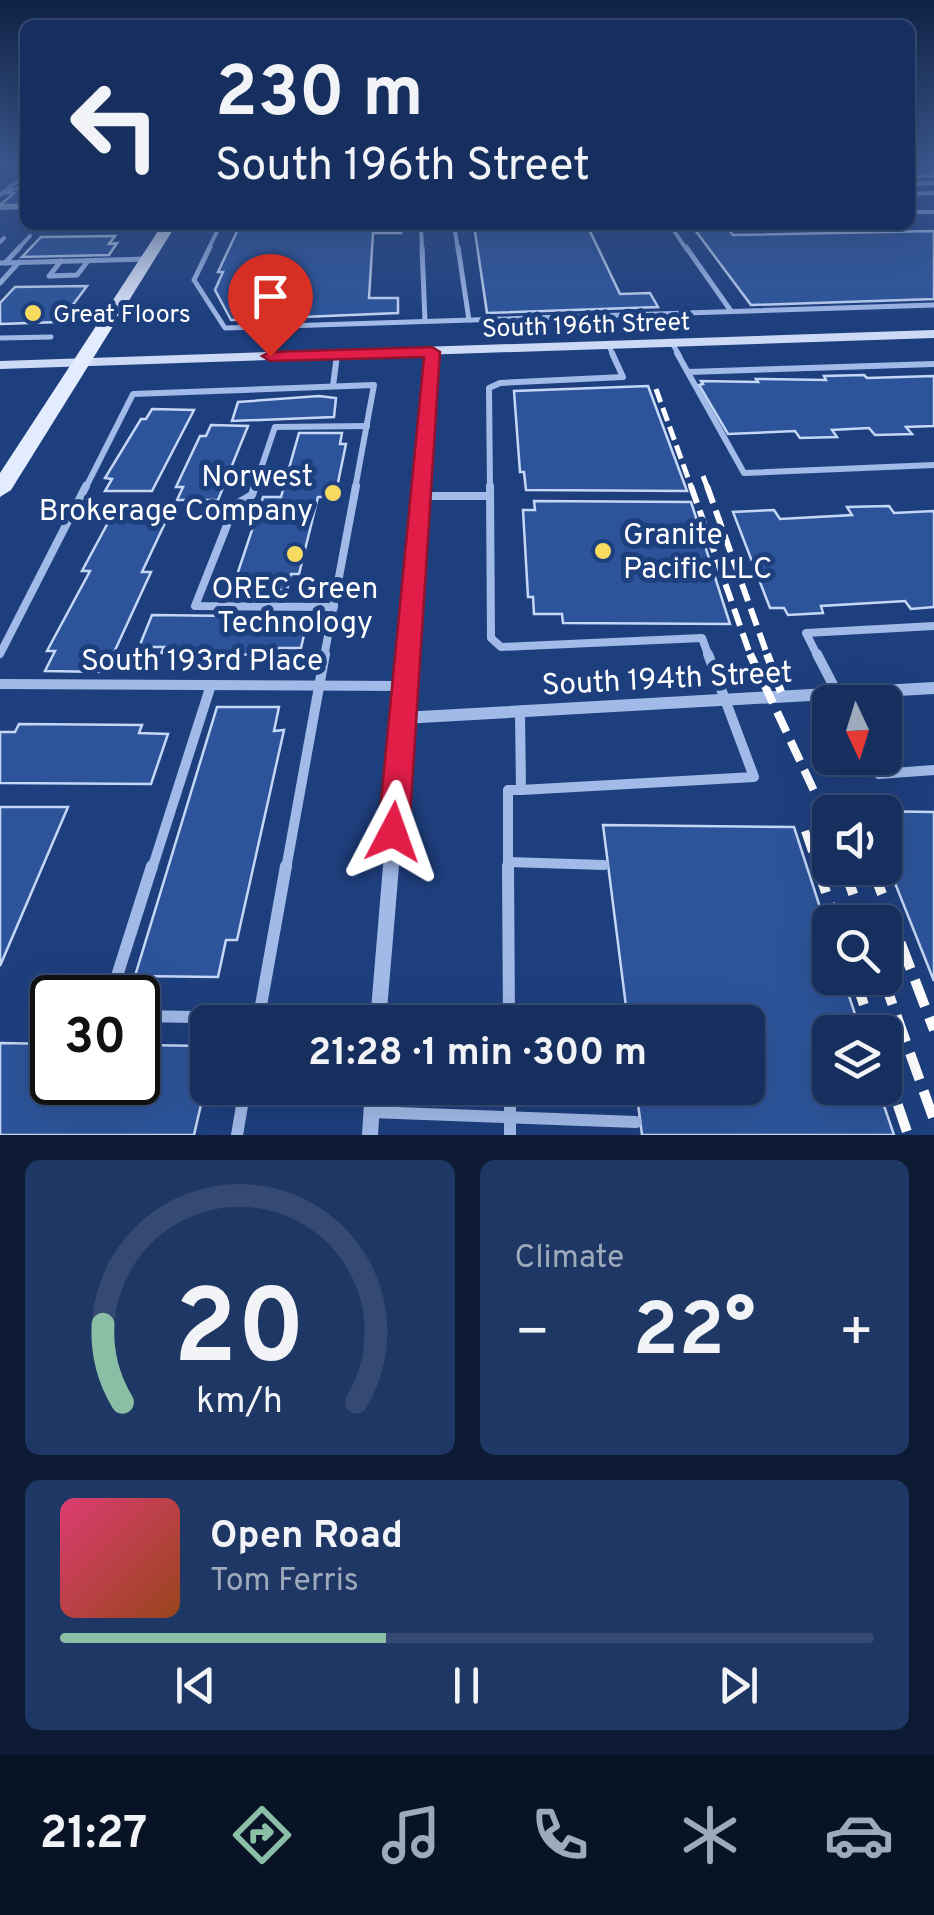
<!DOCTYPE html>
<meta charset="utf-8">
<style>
:root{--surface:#162f5e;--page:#1f3764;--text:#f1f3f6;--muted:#9ea9bc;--line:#354a73;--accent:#8abfa5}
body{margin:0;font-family:Overpass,sans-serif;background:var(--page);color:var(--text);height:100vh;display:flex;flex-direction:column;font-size:38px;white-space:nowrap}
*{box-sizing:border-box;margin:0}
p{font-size:32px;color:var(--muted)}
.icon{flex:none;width:55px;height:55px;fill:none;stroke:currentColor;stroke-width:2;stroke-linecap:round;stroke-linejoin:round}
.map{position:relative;height:1135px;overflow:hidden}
.drawer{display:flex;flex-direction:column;gap:25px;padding:25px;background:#0c1a34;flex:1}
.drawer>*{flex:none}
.banner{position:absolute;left:20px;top:20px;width:895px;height:210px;border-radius:15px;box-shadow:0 10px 40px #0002,0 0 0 2px var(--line);background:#162f5e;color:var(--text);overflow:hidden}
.needle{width:65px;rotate:176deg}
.fabs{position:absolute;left:812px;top:685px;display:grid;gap:20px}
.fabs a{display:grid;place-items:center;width:90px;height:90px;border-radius:15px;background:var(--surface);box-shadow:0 10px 40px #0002,0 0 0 2px var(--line);font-size:50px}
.speed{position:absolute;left:30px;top:975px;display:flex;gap:20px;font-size:50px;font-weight:700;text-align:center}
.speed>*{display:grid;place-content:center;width:130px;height:130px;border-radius:50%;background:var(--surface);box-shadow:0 10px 40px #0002,0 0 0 2px var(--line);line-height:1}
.speed .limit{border:5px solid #111;border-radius:15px;background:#fff;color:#111}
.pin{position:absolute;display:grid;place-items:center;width:85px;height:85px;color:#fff;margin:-102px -42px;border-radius:50% 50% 50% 0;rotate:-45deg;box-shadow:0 0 10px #0007}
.pin .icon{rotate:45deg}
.me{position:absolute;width:110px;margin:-55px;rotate:4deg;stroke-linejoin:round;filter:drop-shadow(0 0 8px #0008)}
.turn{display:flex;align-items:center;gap:35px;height:210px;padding:0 30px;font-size:45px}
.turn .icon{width:130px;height:130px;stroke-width:2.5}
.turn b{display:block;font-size:70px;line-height:85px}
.big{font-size:75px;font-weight:700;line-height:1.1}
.drawer .widget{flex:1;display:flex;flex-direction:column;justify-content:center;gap:15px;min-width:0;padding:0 35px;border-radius:15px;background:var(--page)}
.drawer .dial{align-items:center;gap:0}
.dial svg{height:260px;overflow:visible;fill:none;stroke:var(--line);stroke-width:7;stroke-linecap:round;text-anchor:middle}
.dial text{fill:var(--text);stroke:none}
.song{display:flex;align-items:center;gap:30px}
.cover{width:120px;height:120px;border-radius:15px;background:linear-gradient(135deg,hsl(340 70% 55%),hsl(20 70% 35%))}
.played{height:10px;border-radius:5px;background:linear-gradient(90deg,var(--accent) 40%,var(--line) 40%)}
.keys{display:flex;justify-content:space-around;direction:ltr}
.heat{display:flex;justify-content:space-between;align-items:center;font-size:55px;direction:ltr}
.drawer .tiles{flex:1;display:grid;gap:25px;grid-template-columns:1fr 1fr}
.widget:last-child{grid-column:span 2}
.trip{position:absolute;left:190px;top:1005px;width:575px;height:100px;border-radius:15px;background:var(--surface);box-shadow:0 10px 40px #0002,0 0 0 2px var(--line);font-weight:700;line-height:100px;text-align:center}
.dock{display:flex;height:160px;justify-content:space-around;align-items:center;background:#091326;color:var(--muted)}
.dock .icon{width:70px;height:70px}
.dock .current{color:var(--accent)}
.dock b{font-size:45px;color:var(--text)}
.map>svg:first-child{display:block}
</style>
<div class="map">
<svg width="934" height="1135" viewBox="0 0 934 1135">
<rect width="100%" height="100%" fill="#1e3f7e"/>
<g fill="#2d549b" stroke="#c5d7f6" stroke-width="2.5">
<polygon points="910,165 934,165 934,176 910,177"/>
<polygon points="25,188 25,205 0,205 14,193 7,193 13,189"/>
<polygon points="240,225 400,225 401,233 373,233 369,298 398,298 398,313 231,320 215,290 223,272 218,272"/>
<polygon points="474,225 587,225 620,294 650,293 658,307 487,313"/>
<polygon points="725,225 733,235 934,231 934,299 751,305 692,226"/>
<polygon points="115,236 109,244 117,243 109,255 22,257 41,237"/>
<polygon points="87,286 60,322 0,324 0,303 15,287"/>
<polygon points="864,375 867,378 934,376 934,426 906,427 912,434 875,435 869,428 832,430 837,437 800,438 795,431 728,434 699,385 703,384 701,381 758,382 756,379 826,380 824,376"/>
<polygon points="648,386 687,491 526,490 524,472 520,472 514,391"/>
<polygon points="319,396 336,398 334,417 232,421 238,402"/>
<polygon points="152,409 194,410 152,491 105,491 112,479 105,478 141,419 146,419"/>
<polygon points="211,425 248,426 218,500 177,500 183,487 176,487 200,436 206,436"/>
<polygon points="299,433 342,433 340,444 346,444 335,497 318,497 299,574 291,574 287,590 232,590 263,497 281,497"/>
<polygon points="534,501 691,502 730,624 563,623 562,614 534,614 533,597 528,597 523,510 535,510"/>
<polygon points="125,505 173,506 142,572 151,572 105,672 45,671 55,651 47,651 90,571 82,571 110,519 118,519"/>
<polygon points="889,506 894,513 934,511 934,607 911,609 905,601 821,606 823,613 788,615 784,608 770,608 733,512 774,510 780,519 852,515 847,507"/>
<polygon points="152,615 308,617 301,648 276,648 275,655 161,653 164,647 139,647"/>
<polygon points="217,707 279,707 274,731 284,730 237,940 226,940 218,977 135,976"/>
<polygon points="19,724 142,725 139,733 168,734 151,784 0,783 0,732 15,732"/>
<polygon points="0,807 68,807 0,966"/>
<polygon points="866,811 934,812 934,981 885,858 885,812"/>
<polygon points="603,825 794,827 830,938 830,978 843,978 861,1032 830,1032 830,1088 878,1088 894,1135 642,1135 636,1088 748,1088 748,1022 628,1022"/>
<polygon points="0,1043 52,1044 52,1082 138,1082 138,1045 208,1046 208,1074 194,1135 0,1135"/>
</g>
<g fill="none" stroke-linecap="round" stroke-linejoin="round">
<g stroke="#a1bae8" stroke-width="4">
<polyline points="910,184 934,183"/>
<polyline points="910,194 934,193"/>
<polyline points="0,195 16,182 25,181"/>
<polyline points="0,208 25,207"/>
<polyline points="910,212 934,212"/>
<polyline points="421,225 422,250"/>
<polyline points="454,225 458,250"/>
<polyline points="670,225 687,250"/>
<polyline points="0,242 4,238"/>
<polyline points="17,250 30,236"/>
<polyline points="208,250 220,225"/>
</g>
<g stroke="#a1bae8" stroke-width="5">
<polyline points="210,247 194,280 225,328 934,305"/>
<polyline points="422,247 425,321"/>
<polyline points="458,247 469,320"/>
<polyline points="686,247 731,311"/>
<polyline points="61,261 49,276 77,275 88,261"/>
<polyline points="0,263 147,259"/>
<polyline points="5,263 20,247"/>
<polyline points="0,283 19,262"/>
<polyline points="0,338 51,337"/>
<polyline points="672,343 679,355"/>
<polyline points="609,346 613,355"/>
</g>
<g stroke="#a1bae8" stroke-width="6">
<polyline points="677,353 744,473 934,465"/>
<polyline points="688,372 934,364"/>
<polyline points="333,386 337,355"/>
<polyline points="85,489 133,394 374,385 355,489"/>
<polyline points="254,489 275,427 367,426"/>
<polyline points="490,489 489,388 500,383 623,377 612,353"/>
</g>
<g stroke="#a1bae8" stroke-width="8">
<polyline points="255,486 252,495 235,505 195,606 334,607"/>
<polyline points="490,486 491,638 501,647 702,638 709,657"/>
<polyline points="420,496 490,496"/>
<polyline points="0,654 86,486"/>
<polyline points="324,657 356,486"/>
<polyline points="818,657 806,633 934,626"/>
</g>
<g stroke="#a1bae8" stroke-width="10">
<polyline points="817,654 842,702"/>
<polyline points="0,684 405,686"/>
<polyline points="870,758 879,774 934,770"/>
<polyline points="521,790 754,777 708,654"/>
<polyline points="508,862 604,865"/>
<polyline points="152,869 211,685"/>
<polyline points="286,869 325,654"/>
<polyline points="508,869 508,790 521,790 520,712"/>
</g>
<g stroke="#a1bae8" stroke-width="12">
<polyline points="508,866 509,1022"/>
<polyline points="110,998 152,866"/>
<polyline points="138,1016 258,1018"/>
<polyline points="258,1022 286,866"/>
<polyline points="510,1088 510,1135"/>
<polyline points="371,1112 636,1122"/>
<polyline points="237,1135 245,1088"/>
</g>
<polyline stroke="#a1bae8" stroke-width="8" points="422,489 433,353"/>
<polyline stroke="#a1bae8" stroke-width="10" points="408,657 422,486"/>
<g stroke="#a1bae8" stroke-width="12">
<polyline points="402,718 934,688"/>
<polyline points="391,869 408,654"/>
</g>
<g stroke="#a1bae8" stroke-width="16">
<polyline points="378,1022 391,866"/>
<polyline points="370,1135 373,1088"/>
</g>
<polygon fill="#ccdaf6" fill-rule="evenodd" points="934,330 934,338 0,369 0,361"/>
<polygon fill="#e3ebfe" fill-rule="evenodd" points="162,225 176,225 11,490 0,497 0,473"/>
<g stroke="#fff" stroke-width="5" stroke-dasharray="14 6" stroke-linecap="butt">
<polyline points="656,389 692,489"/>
<polyline points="703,476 708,489"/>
</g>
<g stroke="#fff" stroke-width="6" stroke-dasharray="18 8" stroke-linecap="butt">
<polyline points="691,486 751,657"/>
<polyline points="707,486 768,657"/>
</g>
<g stroke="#fff" stroke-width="8" stroke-dasharray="22 10" stroke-linecap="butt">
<polyline points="750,654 823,810"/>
<polyline points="767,654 781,692"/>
<polyline points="805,831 818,869"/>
</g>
<g stroke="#fff" stroke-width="10" stroke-dasharray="28 12" stroke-linecap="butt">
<polyline points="817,866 836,922"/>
<polyline points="844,868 863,922"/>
<polyline points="872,868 934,1030"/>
<polyline points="855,978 873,1032"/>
<polyline points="883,978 934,1120"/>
<polyline points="885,1067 908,1135"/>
</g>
</g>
<linearGradient id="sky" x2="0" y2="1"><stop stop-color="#102345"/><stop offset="0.51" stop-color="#3b588f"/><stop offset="1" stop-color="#3b588f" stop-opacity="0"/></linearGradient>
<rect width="934" height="323" fill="url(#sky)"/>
<polygon fill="#e11d48" stroke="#92132f" stroke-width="2.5" points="432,347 440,352 409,832 404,843 393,847 382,843 378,832 424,357 270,361 262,356 270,352"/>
<g fill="#f7da60" stroke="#1e3f7e" stroke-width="4">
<circle cx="33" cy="313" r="10"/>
<circle cx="333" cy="493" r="10"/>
<circle cx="603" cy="551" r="10"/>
<circle cx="295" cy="554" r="10"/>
</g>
<g text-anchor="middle" stroke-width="10" stroke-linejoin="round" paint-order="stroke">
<g font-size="25" fill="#fff" stroke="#1e3f7e" text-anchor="start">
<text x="53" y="322">Great Floors</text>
</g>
<g font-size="25" fill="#fff" stroke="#1e3f7e">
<text transform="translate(586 324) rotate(-2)" y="9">South 196th Street</text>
</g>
<g font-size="30" fill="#fff" stroke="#1e3f7e" text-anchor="end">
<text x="313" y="486">Norwest<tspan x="313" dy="34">Brokerage Company</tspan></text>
<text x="623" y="544" text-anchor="start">Granite<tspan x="623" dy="34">Pacific LLC</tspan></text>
<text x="295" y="598" text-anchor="middle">OREC Green<tspan x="295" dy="34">Technology</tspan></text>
</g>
<g font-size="30" fill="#fff" stroke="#1e3f7e">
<text x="202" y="670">South 193rd Place</text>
<text transform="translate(667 678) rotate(-3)" y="10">South 194th Street</text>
</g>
</g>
</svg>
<div class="fabs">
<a><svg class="needle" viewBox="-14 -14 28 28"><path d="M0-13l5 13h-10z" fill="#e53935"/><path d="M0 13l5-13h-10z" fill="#9ea9bc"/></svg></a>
<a><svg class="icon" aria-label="sound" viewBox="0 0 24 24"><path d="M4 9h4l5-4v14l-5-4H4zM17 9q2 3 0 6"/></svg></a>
<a><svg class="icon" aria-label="search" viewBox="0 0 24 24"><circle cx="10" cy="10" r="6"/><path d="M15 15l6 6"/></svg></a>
<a><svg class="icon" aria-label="layers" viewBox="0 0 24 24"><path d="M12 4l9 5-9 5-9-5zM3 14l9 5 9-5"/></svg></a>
</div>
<div class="speed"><div class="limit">30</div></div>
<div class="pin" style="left:270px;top:356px;background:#d93025"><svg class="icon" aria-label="arrive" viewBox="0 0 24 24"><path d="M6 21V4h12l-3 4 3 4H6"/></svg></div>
<svg class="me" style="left:393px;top:832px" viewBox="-20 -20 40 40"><path d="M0-17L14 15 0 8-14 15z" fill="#e11d48" stroke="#fff" stroke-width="4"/></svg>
<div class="trip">21:28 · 1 min · 300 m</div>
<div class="banner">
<div class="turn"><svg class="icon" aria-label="left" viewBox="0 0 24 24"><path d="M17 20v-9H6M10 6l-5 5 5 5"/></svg><div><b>230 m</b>South 196th Street</div></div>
</div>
</div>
<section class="drawer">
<div class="tiles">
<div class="widget dial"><svg viewBox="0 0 100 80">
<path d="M14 69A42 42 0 1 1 86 69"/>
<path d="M14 69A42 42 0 0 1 8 45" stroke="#8abfa5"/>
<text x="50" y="56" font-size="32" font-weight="700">20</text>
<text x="50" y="72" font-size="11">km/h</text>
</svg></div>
<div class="widget"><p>Climate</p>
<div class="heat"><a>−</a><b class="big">22°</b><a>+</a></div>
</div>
<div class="widget">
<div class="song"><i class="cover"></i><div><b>Open Road</b><p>Tom Ferris</p></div></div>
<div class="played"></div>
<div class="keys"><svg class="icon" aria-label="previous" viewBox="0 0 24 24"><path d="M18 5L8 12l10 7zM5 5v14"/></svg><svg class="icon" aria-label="pause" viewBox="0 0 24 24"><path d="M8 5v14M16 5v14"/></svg><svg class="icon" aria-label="next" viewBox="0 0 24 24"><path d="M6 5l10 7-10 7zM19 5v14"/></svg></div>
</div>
</div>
</section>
<nav class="dock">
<b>21:27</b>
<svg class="icon current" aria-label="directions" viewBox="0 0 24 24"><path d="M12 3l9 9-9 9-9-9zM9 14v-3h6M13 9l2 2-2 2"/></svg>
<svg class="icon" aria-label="music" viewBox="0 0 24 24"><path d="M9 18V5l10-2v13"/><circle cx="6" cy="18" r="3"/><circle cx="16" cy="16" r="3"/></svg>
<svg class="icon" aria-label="phone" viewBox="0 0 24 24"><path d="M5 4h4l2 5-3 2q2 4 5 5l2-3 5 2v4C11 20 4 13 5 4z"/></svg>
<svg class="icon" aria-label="climate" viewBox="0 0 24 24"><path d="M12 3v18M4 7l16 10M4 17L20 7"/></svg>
<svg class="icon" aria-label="car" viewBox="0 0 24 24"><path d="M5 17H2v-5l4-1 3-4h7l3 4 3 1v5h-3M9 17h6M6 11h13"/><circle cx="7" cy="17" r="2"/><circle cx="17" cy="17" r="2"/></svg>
</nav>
